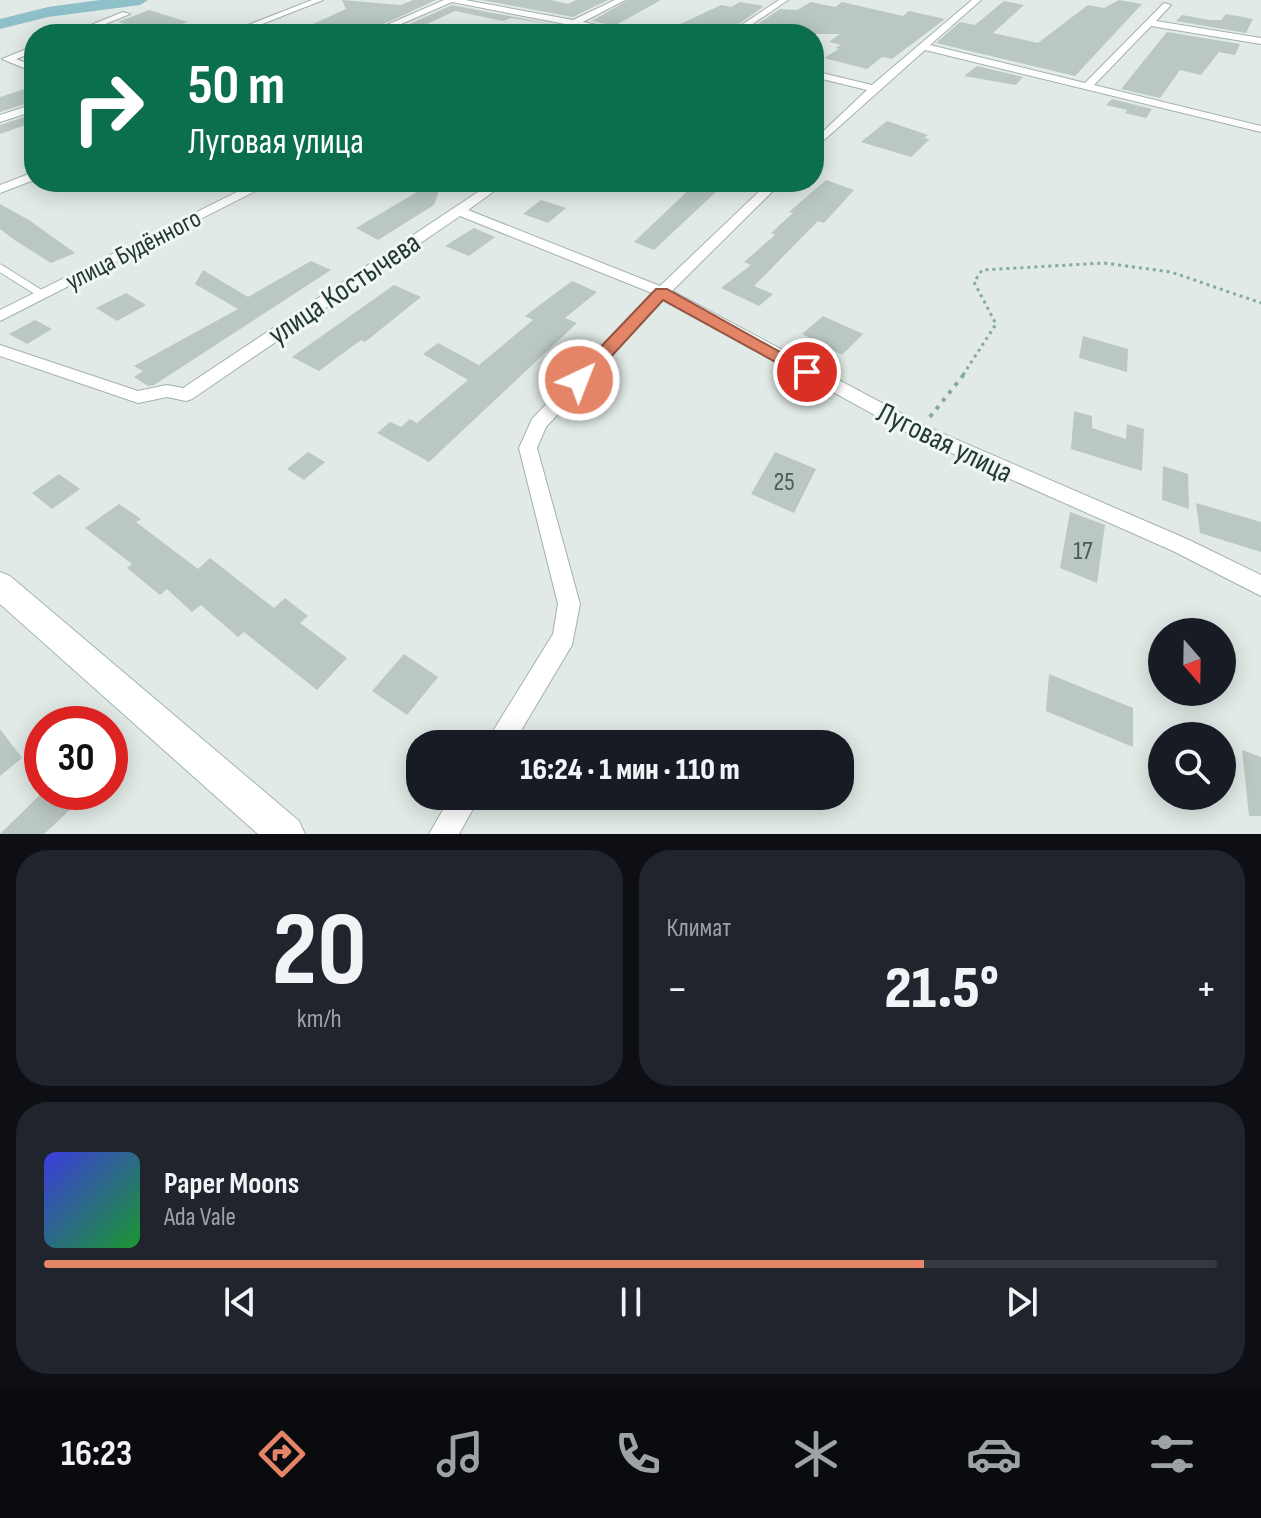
<!DOCTYPE html>
<html lang="ru">
<meta charset="utf-8">
<style>
:root{--surface:#171b24;--page:#20242c;--text:#f1f3f6;--muted:#9ea1a6;--line:#363941;--accent:#e38566}
body{margin:0;font-family:"Sofia Sans Condensed",sans-serif;background:var(--page);color:var(--text);height:100vh;display:flex;flex-direction:column;font-size:30px;white-space:nowrap}
*{box-sizing:border-box;margin:0}
p{font-size:26px;color:var(--muted)}
.icon{flex:none;width:44px;height:44px;fill:none;stroke:currentColor;stroke-width:2;stroke-linecap:round;stroke-linejoin:round}
.map{position:relative;height:834px;overflow:hidden}
.sheet{display:flex;flex-direction:column;gap:16px;padding:16px;background:#0d0f14;flex:1}
.sheet>*{flex:none}
.top-card{position:absolute;left:24px;top:24px;width:800px;height:168px;border-radius:32px;box-shadow:0 4px 20px #0003;background:#0b6e4f;color:#fff;overflow:hidden}
.needle{width:52px;rotate:160deg}
.tools{position:absolute;left:1148px;top:618px;display:grid;gap:16px}
.tools a{display:grid;place-items:center;width:88px;height:88px;border-radius:50%;background:var(--surface);box-shadow:0 4px 20px #0003;font-size:40px}
.speed{position:absolute;left:24px;top:706px;display:flex;gap:16px;font-size:40px;font-weight:700;text-align:center}
.speed>*{display:grid;place-content:center;width:104px;height:104px;border-radius:50%;background:var(--surface);box-shadow:0 4px 20px #0003;line-height:1}
.speed .limit{border:12px solid #d22;background:#fff;color:#111}
.pin{position:absolute;display:grid;place-items:center;width:68px;height:68px;color:#fff;margin:-34px;border:4px solid #fff;border-radius:50%;box-shadow:0 2px 8px #0007}
.me{position:absolute;width:88px;margin:-44px;rotate:43deg;stroke-linejoin:round;filter:drop-shadow(0 0 6px #0008)}
.turn{display:flex;align-items:center;gap:28px;height:168px;padding:0 32px;font-size:36px}
.turn .icon{width:104px;height:104px;stroke-width:2.5}
.turn b{display:block;font-size:56px;line-height:68px}
.big{font-size:60px;font-weight:800;line-height:1.1}
.sheet .card{flex:1;display:flex;flex-direction:column;justify-content:center;gap:12px;min-width:0;padding:0 28px;border-radius:32px;background:var(--page)}
.sheet .dial{align-items:center;gap:0}
.dial b{font-size:104px;line-height:1}
.song{display:flex;align-items:center;gap:24px}
.cover{width:96px;height:96px;border-radius:12px;background:linear-gradient(135deg,hsl(240 70% 55%),hsl(130 70% 35%))}
.played{height:8px;border-radius:4px;background:linear-gradient(90deg,var(--accent) 75%,var(--line) 75%)}
.keys{display:flex;justify-content:space-around;direction:ltr}
.heat{display:flex;justify-content:space-between;align-items:center;font-size:44px;direction:ltr}
.sheet .tiles{flex:1;display:grid;gap:16px;grid-template-columns:1fr 1fr}
.card:last-child{grid-column:span 2}
.trip{position:absolute;left:406px;top:730px;width:448px;height:80px;border-radius:32px;background:var(--surface);box-shadow:0 4px 20px #0003;font-weight:800;line-height:80px;text-align:center}
.tab-bar{display:flex;height:128px;justify-content:space-around;align-items:center;background:#090b0e;color:var(--muted)}
.tab-bar .icon{width:56px;height:56px}
.tab-bar .current{color:var(--accent)}
.tab-bar b{font-size:36px;color:var(--text)}
.map>svg:first-child{display:block}
</style>
<div class="map">
<svg width="1261" height="834" viewBox="0 0 1261 834">
<rect width="100%" height="100%" fill="#e1eae6"/>
<g fill="none" stroke-linecap="round" stroke-linejoin="round">
<polygon fill="#8fc0ca" fill-rule="evenodd" points="100,0 148,0 140,5 48,17 0,29 0,19 48,7"/>
</g>
<g fill="#bac7c2">
<polygon points="342,0 401,5 413,0 436,0 362,34 311,25 346,9"/>
<polygon points="481,0 551,0 568,4 576,0 608,0 573,17"/>
<polygon points="628,0 661,0 614,26 592,21"/>
<polygon points="1119,0 1142,4 1075,76 936,43 960,22 975,25 1004,1 1024,5 993,33 1038,43 1088,5 1104,8"/>
<polygon points="740,2 764,6 725,34 696,34 672,28 721,5 731,7"/>
<polygon points="811,2 835,7 842,2 903,16 909,11 945,19 892,59 882,57 867,69 824,58 839,49 835,48 841,45 829,42 840,34 743,34 780,9 797,10"/>
<polygon points="452,5 556,25 511,18 503,21 455,11 416,29 403,27"/>
<polygon points="149,10 188,22 156,33 118,22"/>
<polygon points="1226,14 1253,19 1246,33 1176,21 1182,15 1210,20 1221,20"/>
<polygon points="1167,32 1240,44 1235,55 1219,52 1201,75 1180,70 1160,98 1121,89"/>
<polygon points="977,66 1023,77 1016,85 964,76"/>
<polygon points="34,86 34,101 0,112 0,97"/>
<polygon points="1112,99 1152,109 1146,118 1125,113 1127,110 1106,105"/>
<polygon points="34,114 34,122 0,134 0,125"/>
<polygon points="887,121 928,135 924,138 930,139 911,157 861,142"/>
<polygon points="826,180 854,190 824,223 818,221 754,286 773,294 759,306 721,288 751,265 744,262 775,235 771,233 793,213 789,212"/>
<polygon points="434,182 442,182 434,205 378,240 356,228"/>
<polygon points="696,183 718,190 654,250 634,242"/>
<polygon points="541,200 566,208 548,223 523,214"/>
<polygon points="0,204 29,220 75,253 51,263 16,241 0,229"/>
<polygon points="474,228 495,237 469,256 445,246"/>
<polygon points="311,261 331,270 154,385 148,386 134,377 143,371 134,366 238,309 195,284 203,270 248,297"/>
<polygon points="572,281 597,292 565,318 577,323 429,462 377,433 390,422 401,427 410,419 417,423 468,380 423,354 438,343 479,365 533,320 525,316"/>
<polygon points="394,285 421,297 365,342 361,340 319,371 292,357"/>
<polygon points="126,293 146,305 117,321 96,308"/>
<polygon points="823,316 863,334 842,355 802,334"/>
<polygon points="35,320 52,329 27,344 9,334"/>
<polygon points="1083,336 1128,349 1127,372 1079,358"/>
<polygon points="1074,411 1092,416 1092,428 1126,439 1127,424 1144,429 1142,471 1071,449"/>
<polygon points="308,452 325,462 304,480 287,469"/>
<polygon points="775,452 816,469 794,513 751,494"/>
<polygon points="1163,466 1188,474 1189,509 1162,500"/>
<polygon points="59,474 80,489 52,509 32,493"/>
<polygon points="1196,503 1261,522 1261,552 1200,533"/>
<polygon points="119,504 141,519 136,522 198,569 210,558 274,608 285,598 308,616 300,623 347,658 317,690 244,632 238,637 201,605 192,612 167,589 160,595 127,568 132,564 85,528"/>
<polygon points="1070,512 1105,525 1097,583 1060,568"/>
<polygon points="404,654 438,677 407,715 372,691"/>
<polygon points="1049,674 1133,708 1133,747 1046,711"/>
<polygon points="0,729 22,758 0,776"/>
<polygon points="1242,750 1261,757 1261,816 1249,816"/>
<polygon points="43,792 89,792 44,834 0,834"/>
</g>
<g fill="none" stroke-linecap="round" stroke-linejoin="round">
<g stroke="#a4b1ad" stroke-width="9">
<polyline id="service" points="0,268 43,295"/>
</g>
<g stroke="#a4b1ad" stroke-width="2">
<g id="minor">
<polygon points="312,0 323,0 237,34 225,34"/>
<path d="M444,0h21l108,20 42,-20h10l-42,22 54,12c-20,0 -39,-7 -59,-8 -10,0 -20,8 -31,8l18,-10 -113,-22 -74,32h-12z"/>
<polygon points="779,0 788,0 738,34 728,34"/>
<polygon points="972,0 981,0 930,45 1085,83 1164,3 1171,5 1156,21 1261,38 1261,44 1151,26 1094,85 1261,126 1261,132 925,50 814,149 814,140 867,90 814,77 814,71 872,85"/>
<polygon points="123,12 130,14 81,34 69,34"/>
<polygon points="34,46 34,52 16,59 34,66 34,72 2,59"/>
<polygon points="34,104 34,111 0,122 0,115"/>
<polygon points="34,172 34,180 0,193 0,185"/>
<polygon points="257,182 273,182 0,321 0,310"/>
<polygon points="493,182 507,182 468,210 660,286 769,182 782,182 672,291 925,426 1187,539 1261,575 1261,596 1173,551 913,436 664,299 546,427 537,448 580,604 572,645 513,744 485,744 553,634 558,604 519,448 532,419 652,293 460,216 192,399 186,401 167,397 138,403 0,356 0,345 138,391 167,385 183,388"/>
<polygon points="451,796 480,796 459,834 429,834"/>
</g>
</g>
<g stroke="#a1b5ae" stroke-width="2">
<polygon id="secondary" points="0,572 10,576 299,821 305,834 258,834 0,604"/>
</g>
<polyline stroke="#85aa9f" stroke-width="3" stroke-dasharray="3 4" stroke-linecap="butt" points="963,375 996,324 974,282 982,270 1104,263 1171,272 1261,303"/>
<polyline stroke="#85aa9f" stroke-width="4" stroke-dasharray="4 6" stroke-linecap="butt" points="930,417 965,373"/>
<use href="#service" stroke="#fff" stroke-width="7"/>
<use href="#minor" fill="#fff" fill-rule="evenodd"/>
<use href="#secondary" fill="#fff" fill-rule="evenodd"/>
</g>
<polygon fill="#e38566" stroke="#945642" stroke-width="2" points="656,289 667,289 816,372 807,377 801,376 663,300 585,385 573,385 573,376"/>
<g text-anchor="middle" stroke-width="6" stroke-linejoin="round" paint-order="stroke">
<g font-size="26" fill="#233933" stroke="#f1f7f4">
<text transform="translate(133 249) rotate(-27)" y="9">улица Будённого</text>
</g>
<g font-size="26" fill="#495c57">
<text x="784" y="490">25</text>
<text x="1083" y="559">17</text>
</g>
<g font-size="30" fill="#233933" stroke="#f1f7f4">
<text transform="translate(344 288) rotate(-34)" y="10">улица Костычева</text>
<text transform="translate(945 442) rotate(26)" y="10">Луговая улица</text>
</g>
</g>
</svg>
<div class="tools">
<a><svg class="needle" viewBox="-14 -14 28 28"><path d="M0-13l5 13h-10z" fill="#e53935"/><path d="M0 13l5-13h-10z" fill="#9ea1a6"/></svg></a>
<a><svg class="icon" aria-label="search" viewBox="0 0 24 24"><circle cx="10" cy="10" r="6"/><path d="M15 15l6 6"/></svg></a>
</div>
<div class="speed"><div class="limit">30</div></div>
<div class="pin" style="left:807px;top:372px;background:#d93025"><svg class="icon" aria-label="arrive" viewBox="0 0 24 24"><path d="M6 21V4h12l-3 4 3 4H6"/></svg></div>
<svg class="me" style="left:579px;top:380px" viewBox="-20 -20 40 40"><circle r="17" fill="#e38566" stroke="#fff" stroke-width="3"/><path d="M0-11L8 9 0 5-8 9z" fill="#fff"/></svg>
<div class="trip">16:24 · 1 мин · 110 m</div>
<div class="top-card">
<div class="turn"><svg class="icon" aria-label="right" viewBox="0 0 24 24"><path d="M7 20v-9h11M14 6l5 5-5 5"/></svg><div><b>50 m</b>Луговая улица</div></div>
</div>
</div>
<section class="sheet">
<div class="tiles">
<div class="card dial"><b>20</b><p>km/h</p></div>
<div class="card"><p>Климат</p>
<div class="heat"><a>−</a><b class="big">21.5°</b><a>+</a></div>
</div>
<div class="card">
<div class="song"><i class="cover"></i><div><b>Paper Moons</b><p>Ada Vale</p></div></div>
<div class="played"></div>
<div class="keys"><svg class="icon" aria-label="previous" viewBox="0 0 24 24"><path d="M18 5L8 12l10 7zM5 5v14"/></svg><svg class="icon" aria-label="pause" viewBox="0 0 24 24"><path d="M8 5v14M16 5v14"/></svg><svg class="icon" aria-label="next" viewBox="0 0 24 24"><path d="M6 5l10 7-10 7zM19 5v14"/></svg></div>
</div>
</div>
</section>
<nav class="tab-bar">
<b>16:23</b>
<svg class="icon current" aria-label="directions" viewBox="0 0 24 24"><path d="M12 3l9 9-9 9-9-9zM9 14v-3h6M13 9l2 2-2 2"/></svg>
<svg class="icon" aria-label="music" viewBox="0 0 24 24"><path d="M9 18V5l10-2v13"/><circle cx="6" cy="18" r="3"/><circle cx="16" cy="16" r="3"/></svg>
<svg class="icon" aria-label="phone" viewBox="0 0 24 24"><path d="M5 4h4l2 5-3 2q2 4 5 5l2-3 5 2v4C11 20 4 13 5 4z"/></svg>
<svg class="icon" aria-label="climate" viewBox="0 0 24 24"><path d="M12 3v18M4 7l16 10M4 17L20 7"/></svg>
<svg class="icon" aria-label="car" viewBox="0 0 24 24"><path d="M5 17H2v-5l4-1 3-4h7l3 4 3 1v5h-3M9 17h6M6 11h13"/><circle cx="7" cy="17" r="2"/><circle cx="17" cy="17" r="2"/></svg>
<svg class="icon" aria-label="filters" viewBox="0 0 24 24"><path d="M4 7h16M4 17h16"/><circle cx="9" cy="7" r="2"/><circle cx="15" cy="17" r="2"/></svg>
</nav>
